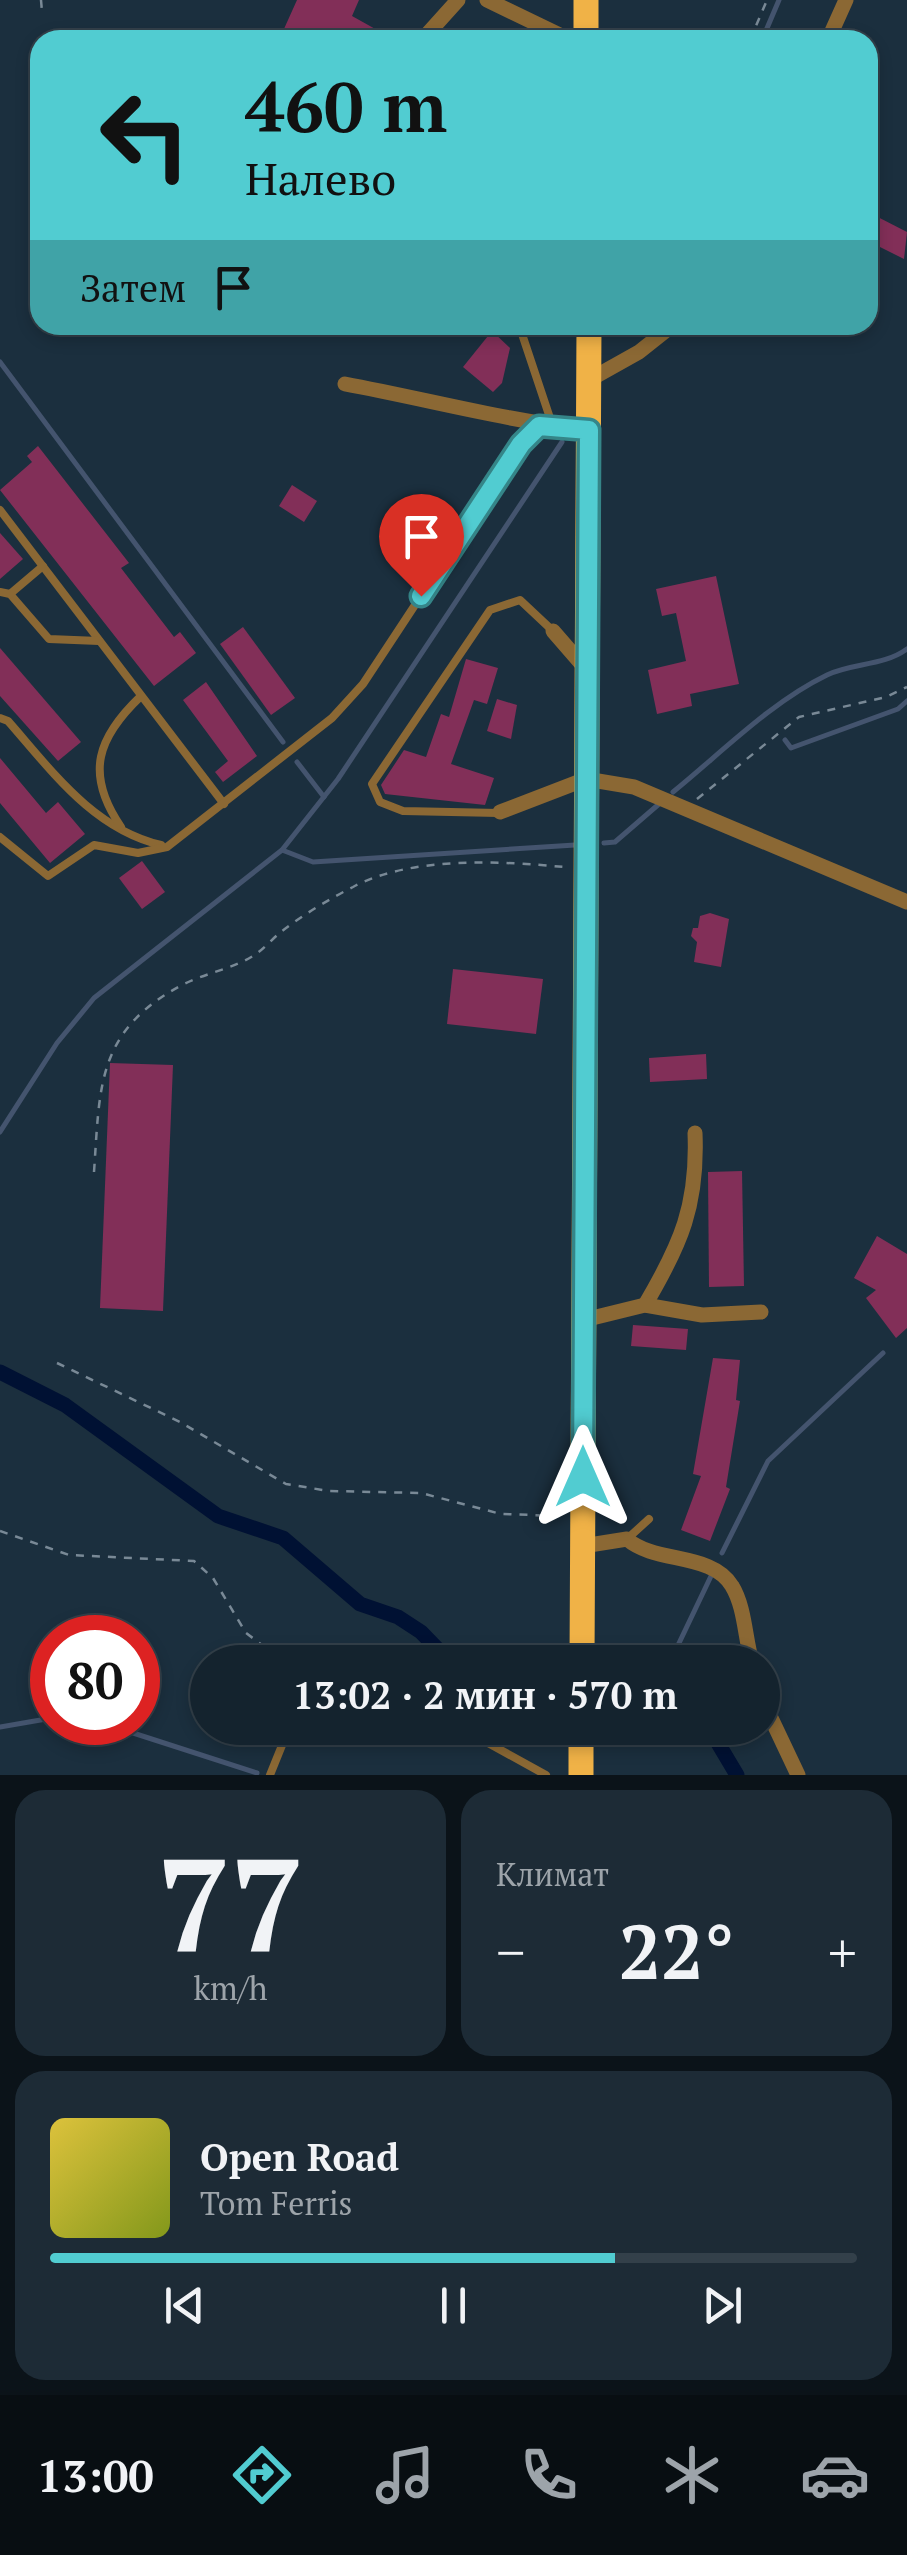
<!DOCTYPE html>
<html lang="ru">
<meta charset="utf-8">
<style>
:root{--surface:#14232e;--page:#1d2b36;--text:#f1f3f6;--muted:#9da4aa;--line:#33404a;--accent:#51ccd1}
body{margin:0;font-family:"PT Serif",serif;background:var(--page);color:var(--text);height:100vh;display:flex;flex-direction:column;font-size:38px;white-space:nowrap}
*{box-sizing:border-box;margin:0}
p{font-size:32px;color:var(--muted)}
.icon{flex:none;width:55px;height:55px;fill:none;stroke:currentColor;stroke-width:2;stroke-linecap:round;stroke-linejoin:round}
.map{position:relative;height:1775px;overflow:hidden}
.sheet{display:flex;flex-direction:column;gap:15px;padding:15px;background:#0b1319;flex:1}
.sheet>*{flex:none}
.banner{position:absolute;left:30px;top:30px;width:848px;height:305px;border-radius:30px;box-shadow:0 5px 15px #0003,0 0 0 2px var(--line);background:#51ccd1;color:#111;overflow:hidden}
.speed{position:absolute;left:30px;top:1615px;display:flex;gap:20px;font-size:50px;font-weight:700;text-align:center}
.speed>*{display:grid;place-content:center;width:130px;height:130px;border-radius:50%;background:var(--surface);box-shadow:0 5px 15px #0003,0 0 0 2px var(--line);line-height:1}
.speed .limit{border:15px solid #d22;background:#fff;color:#111}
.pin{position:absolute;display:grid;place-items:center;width:85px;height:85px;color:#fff;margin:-102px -42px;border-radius:50% 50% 50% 0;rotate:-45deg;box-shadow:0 0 10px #0007}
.pin .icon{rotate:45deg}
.me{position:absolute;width:110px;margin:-55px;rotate:0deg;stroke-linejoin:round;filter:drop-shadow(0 0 8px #0008)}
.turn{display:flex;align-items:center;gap:35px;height:210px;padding:0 50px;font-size:45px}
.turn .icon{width:130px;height:130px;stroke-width:2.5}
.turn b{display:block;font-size:70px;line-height:85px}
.then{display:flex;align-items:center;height:95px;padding:0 50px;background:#0003;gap:20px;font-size:38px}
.big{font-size:75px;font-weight:700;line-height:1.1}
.sheet .tile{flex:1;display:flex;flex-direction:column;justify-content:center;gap:15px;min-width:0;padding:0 35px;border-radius:30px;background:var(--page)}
.sheet .dial{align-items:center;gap:0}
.dial b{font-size:130px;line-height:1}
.song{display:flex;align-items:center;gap:30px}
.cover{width:120px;height:120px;border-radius:15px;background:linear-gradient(135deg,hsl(50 70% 55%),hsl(70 70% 35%))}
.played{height:10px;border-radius:5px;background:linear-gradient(90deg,var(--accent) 70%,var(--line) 70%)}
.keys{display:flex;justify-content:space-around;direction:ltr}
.heat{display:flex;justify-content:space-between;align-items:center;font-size:55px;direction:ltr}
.sheet .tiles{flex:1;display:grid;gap:15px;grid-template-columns:1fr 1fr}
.tile:last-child{grid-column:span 2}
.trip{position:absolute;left:190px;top:1645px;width:590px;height:100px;border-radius:50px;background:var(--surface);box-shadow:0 5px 15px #0003,0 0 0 2px var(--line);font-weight:700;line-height:100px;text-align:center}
.dock{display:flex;height:160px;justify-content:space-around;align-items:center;background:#080e12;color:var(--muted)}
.dock .icon{width:70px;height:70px}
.dock .selected{color:var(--accent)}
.dock b{font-size:45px;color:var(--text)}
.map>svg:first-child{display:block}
</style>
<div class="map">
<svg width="907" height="1775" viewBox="0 0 907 1775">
<rect width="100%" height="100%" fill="#1b2f3e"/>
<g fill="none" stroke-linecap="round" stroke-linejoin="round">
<g stroke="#44546e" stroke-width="5">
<polyline points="762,40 779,0"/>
<polyline points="0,362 283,742"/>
<polyline points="785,740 791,748 898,709 907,701"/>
<polyline points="297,762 324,797"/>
<path d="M673,792c48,-39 98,-90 154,-117 25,-12 57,-9 80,-26"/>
<polyline points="604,843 615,842 659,804"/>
<polyline points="282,850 313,862 575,845"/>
<polyline points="0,1132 57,1043 94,998 282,850 338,779 562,442"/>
<polyline points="722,1553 768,1461 883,1353"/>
<polyline points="670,1662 712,1574"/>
<polyline points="99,1722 257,1773"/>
<polyline points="0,1727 52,1718"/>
</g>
<g stroke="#013" stroke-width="15">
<polyline points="0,1372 65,1405 218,1516 283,1538 360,1604 398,1617 421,1632 450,1662"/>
<polyline points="709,1728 737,1775"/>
</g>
</g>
<g fill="#822f58">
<polygon points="297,0 359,0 352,16 395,40 279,40"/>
<polygon points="868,212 907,232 904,259 868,241"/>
<polygon points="492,331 510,348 502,383 493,392 463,367"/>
<polygon points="38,446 129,563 121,568 174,637 180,632 196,653 154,686 0,490 32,462 27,456"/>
<polygon points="292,485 317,501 304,522 279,506"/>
<polygon points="0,533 23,559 0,579"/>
<polygon points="716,576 739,684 690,694 692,706 657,714 648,670 686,661 676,613 662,616 656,589"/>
<polygon points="243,627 295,698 271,715 220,644"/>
<polygon points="0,648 81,742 58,761 0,696"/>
<polygon points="466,659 498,668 487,704 474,700 451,764 494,778 485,805 385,794 381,785 404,750 426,757 441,714 449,717"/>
<polygon points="206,682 257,756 223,782 215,772 228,761 183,700"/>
<polygon points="497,699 517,705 511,739 487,731"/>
<polygon points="0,758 46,813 58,802 85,834 50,863 0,803"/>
<polygon points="142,861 165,892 142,909 119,878"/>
<polygon points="710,913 729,919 721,967 694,962 697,942 691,936 693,928 698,928 700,916"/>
<polygon points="453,969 543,979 536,1034 447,1024"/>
<polygon points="706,1054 707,1079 650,1082 649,1058"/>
<polygon points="110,1063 173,1065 163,1311 100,1308"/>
<polygon points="742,1171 744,1286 709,1287 708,1172"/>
<polygon points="877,1236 907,1254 907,1328 896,1338 866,1298 876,1290 854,1278"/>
<polygon points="633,1325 688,1329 686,1350 631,1346"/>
<polygon points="713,1358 740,1360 736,1400 740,1401 726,1487 730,1489 710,1541 681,1530 701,1476 693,1474"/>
</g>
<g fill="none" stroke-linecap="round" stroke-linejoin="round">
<g stroke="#798996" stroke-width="2.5" stroke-dasharray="8 8" stroke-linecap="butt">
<polyline points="41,0 42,12"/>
<polyline points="750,40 767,0"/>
<polyline points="697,799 799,717 886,697 907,687"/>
<path d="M94,1172c6,-85 2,-141 88,-187 23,-12 50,-16 71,-29 10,-6 19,-17 29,-25 21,-16 47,-32 71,-44 58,-31 147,-26 211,-20"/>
<polyline points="57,1363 180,1422 286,1484 329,1491 421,1493 501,1514 562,1516"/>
<polyline points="0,1531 69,1555 194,1561 213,1578 246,1633 285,1662"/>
</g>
<g stroke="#8b6834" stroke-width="8">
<polyline points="519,325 552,424"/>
<polyline points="0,510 224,804"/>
<polyline points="0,592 10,594 49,639 99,641"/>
<polyline points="10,594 43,566"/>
<path d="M0,718l8,3c44,50 85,108 153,124"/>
<polyline points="499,813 403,811 380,802 372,784 490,610 520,600 553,631"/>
<path d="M121,827c-37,-54 -23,-90 20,-131"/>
<polyline points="0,837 48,876 94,845 138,853 167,847 332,718 363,684 521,444"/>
<polyline points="627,1539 649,1519"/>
<polyline points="442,1728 488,1743 546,1775"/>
<polyline points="270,1775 289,1728"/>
</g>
<g stroke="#8b6834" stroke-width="15">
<polyline points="487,0 570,40"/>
<polyline points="422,40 458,0"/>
<polyline points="828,40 846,0"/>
<polyline points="589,380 639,352 673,325"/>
<path d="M345,384c81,15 162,37 244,46"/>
<polyline points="521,444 539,426"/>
<polyline points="553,631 586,669"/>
<polyline points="500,812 586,779 634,787 907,902"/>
<path d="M645,1305c36,-61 53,-100 50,-172"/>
<polyline points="584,1320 645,1305 702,1315 761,1312"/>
<path d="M583,1546l44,-7c28,25 85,13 105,47 13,21 13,53 20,76"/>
<polyline points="762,1699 798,1775"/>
</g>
<g stroke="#f0b247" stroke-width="25">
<polyline points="586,0 586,40"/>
<polyline points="582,1662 589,325"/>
<polyline points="581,1775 581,1728"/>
</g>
</g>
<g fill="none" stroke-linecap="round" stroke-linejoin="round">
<g stroke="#358588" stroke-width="25">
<polyline id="route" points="421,596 521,444 539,426 589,430 583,1477"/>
</g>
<use href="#route" stroke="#51ccd1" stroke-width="18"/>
</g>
</svg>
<div class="speed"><div class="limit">80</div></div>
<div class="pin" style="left:421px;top:596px;background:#d93025"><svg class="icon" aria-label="arrive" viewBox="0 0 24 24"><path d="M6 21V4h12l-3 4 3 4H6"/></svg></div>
<svg class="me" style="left:583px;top:1477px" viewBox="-20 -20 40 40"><path d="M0-17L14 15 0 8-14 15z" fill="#51ccd1" stroke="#fff" stroke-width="4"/></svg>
<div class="trip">13:02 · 2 мин · 570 m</div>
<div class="banner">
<div class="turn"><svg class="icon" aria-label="left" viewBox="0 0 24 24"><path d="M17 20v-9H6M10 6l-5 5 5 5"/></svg><div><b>460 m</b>Налево</div></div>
<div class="then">Затем<svg class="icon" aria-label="arrive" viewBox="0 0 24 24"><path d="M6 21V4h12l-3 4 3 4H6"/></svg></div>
</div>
</div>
<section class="sheet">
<div class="tiles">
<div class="tile dial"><b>77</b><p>km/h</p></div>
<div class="tile"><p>Климат</p>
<div class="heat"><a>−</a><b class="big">22°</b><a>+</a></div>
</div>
<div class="tile">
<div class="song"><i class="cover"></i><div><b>Open Road</b><p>Tom Ferris</p></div></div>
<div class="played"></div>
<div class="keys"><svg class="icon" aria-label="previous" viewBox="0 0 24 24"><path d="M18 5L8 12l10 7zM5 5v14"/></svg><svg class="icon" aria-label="pause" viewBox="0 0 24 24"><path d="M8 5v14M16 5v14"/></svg><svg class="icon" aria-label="next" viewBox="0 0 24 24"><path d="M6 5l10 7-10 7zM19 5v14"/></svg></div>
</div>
</div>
</section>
<nav class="dock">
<b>13:00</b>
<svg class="icon selected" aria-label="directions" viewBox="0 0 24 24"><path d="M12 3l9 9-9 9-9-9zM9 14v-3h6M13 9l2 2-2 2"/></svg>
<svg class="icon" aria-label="music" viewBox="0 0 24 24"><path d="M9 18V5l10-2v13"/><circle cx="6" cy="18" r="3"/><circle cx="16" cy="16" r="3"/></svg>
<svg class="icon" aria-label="phone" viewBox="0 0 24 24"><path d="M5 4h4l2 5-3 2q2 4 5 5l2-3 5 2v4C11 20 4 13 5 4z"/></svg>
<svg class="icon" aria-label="climate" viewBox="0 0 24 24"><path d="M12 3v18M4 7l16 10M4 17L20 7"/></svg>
<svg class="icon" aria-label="car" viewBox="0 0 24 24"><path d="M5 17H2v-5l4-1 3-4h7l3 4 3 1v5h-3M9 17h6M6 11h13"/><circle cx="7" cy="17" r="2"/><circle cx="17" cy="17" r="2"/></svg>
</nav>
